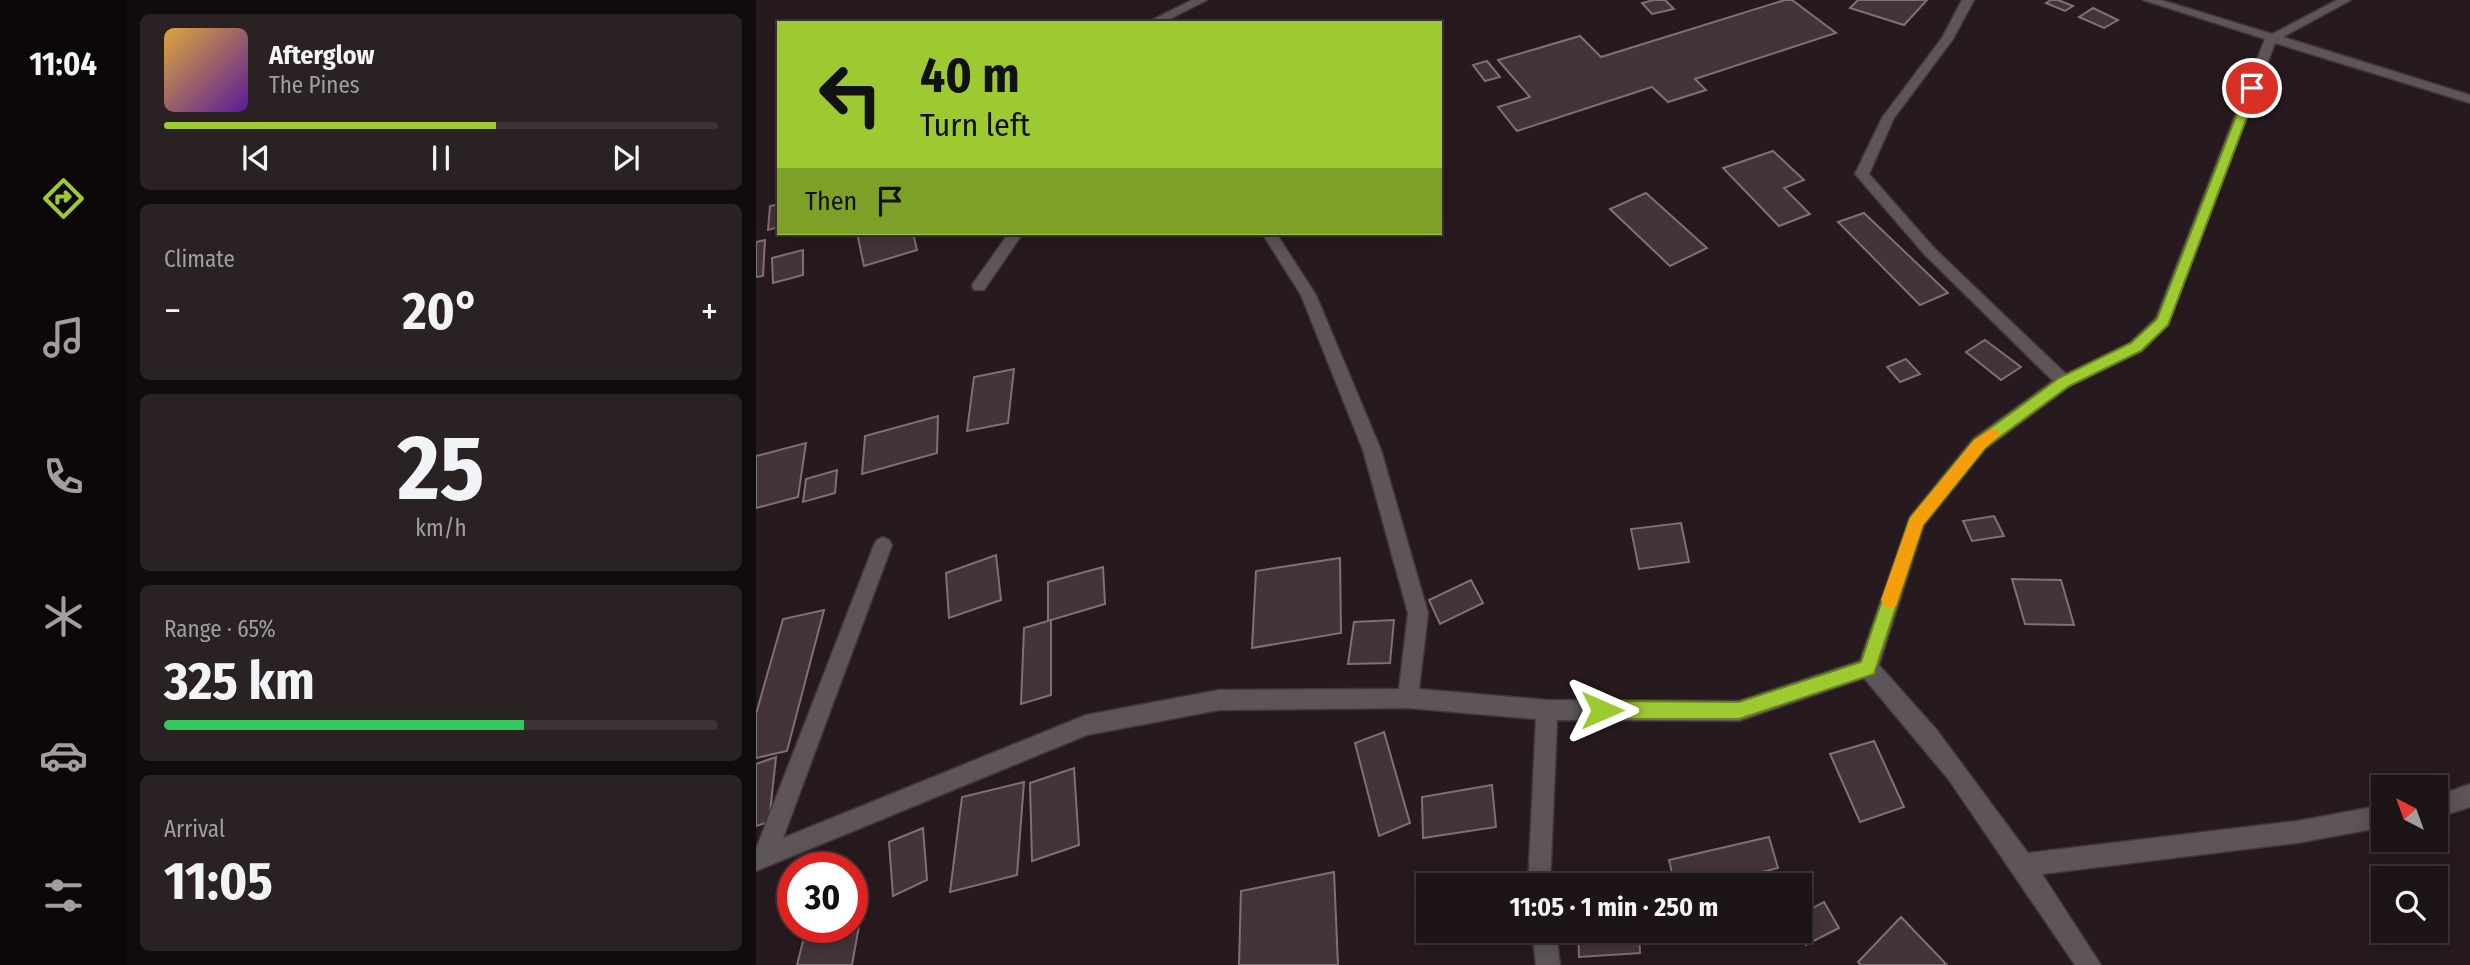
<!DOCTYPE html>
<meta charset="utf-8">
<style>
:root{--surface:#1d1416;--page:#2a2123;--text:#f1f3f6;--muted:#a09ea1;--line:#3b3335;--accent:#9dca31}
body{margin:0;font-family:"Fira Sans Condensed",sans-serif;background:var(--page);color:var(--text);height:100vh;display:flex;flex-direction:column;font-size:26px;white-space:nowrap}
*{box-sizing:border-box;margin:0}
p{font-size:23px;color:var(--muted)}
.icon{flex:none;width:38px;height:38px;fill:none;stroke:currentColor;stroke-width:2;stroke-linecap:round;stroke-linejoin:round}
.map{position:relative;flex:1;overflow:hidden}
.details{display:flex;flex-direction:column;gap:14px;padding:14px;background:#100b0c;width:630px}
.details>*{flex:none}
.hud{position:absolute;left:21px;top:21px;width:665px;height:214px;border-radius:0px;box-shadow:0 4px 18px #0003,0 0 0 2px var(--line);background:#9dca31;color:#111;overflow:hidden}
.needle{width:46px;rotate:319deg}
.buttons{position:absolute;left:1615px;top:775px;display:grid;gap:14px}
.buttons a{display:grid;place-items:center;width:77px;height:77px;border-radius:0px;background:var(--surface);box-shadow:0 4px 18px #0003,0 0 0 2px var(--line);font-size:35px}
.speed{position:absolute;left:21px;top:852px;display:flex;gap:14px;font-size:35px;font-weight:700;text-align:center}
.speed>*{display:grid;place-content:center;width:91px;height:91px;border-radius:50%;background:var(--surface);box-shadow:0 4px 18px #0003,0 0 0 2px var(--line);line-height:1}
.speed .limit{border:10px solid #d22;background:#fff;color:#111}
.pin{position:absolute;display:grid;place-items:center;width:60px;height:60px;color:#fff;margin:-30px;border:4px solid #fff;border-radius:50%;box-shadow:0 2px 7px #0007}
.me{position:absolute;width:77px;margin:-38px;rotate:90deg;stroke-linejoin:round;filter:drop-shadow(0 0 5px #0008)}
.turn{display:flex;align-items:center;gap:24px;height:147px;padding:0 28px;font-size:32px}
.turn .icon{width:91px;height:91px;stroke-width:2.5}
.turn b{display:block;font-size:49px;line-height:60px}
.then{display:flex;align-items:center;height:66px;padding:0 28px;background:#0003;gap:14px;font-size:26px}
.big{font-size:52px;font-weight:700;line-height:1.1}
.details .card{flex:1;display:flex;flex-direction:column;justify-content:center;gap:10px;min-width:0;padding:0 24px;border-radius:10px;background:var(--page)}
.details .dial{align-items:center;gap:0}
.dial b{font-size:91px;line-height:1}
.song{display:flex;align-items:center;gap:21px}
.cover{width:84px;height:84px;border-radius:10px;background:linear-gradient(135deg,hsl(40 70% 55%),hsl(270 70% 35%))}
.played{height:7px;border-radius:4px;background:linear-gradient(90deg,var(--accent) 60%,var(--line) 60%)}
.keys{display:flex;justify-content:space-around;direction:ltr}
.heat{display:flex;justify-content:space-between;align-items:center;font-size:38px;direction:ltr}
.charge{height:10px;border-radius:5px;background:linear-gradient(90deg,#34c759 65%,var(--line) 0)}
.trip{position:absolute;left:660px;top:873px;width:396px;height:70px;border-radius:0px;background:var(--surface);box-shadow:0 4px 18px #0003,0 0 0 2px var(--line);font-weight:700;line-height:70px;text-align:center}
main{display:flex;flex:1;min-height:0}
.tab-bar{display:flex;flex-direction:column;width:126px;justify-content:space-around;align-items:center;background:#0c0809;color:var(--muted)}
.tab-bar .icon{width:49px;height:49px}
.tab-bar .active{color:var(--accent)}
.tab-bar b{font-size:32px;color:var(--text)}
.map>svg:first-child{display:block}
</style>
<main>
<nav class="tab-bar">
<b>11:04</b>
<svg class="icon active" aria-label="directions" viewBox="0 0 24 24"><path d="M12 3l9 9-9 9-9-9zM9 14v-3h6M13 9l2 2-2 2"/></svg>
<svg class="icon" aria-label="music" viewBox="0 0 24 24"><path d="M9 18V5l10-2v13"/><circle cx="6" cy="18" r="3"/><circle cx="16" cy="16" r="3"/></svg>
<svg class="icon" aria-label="phone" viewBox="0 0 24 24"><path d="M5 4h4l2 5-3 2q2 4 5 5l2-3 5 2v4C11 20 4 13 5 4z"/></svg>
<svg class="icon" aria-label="climate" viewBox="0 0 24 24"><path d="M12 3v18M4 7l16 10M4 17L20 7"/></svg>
<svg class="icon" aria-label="car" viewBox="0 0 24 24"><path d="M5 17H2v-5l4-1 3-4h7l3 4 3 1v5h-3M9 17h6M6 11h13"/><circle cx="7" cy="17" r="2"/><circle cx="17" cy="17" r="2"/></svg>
<svg class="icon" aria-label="filters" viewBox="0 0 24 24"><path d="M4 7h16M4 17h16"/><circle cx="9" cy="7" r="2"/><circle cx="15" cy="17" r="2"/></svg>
</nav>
<section class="details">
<div class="card">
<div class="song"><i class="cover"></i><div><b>Afterglow</b><p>The Pines</p></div></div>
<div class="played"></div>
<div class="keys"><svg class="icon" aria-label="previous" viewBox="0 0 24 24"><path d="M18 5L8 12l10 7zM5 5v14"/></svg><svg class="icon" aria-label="pause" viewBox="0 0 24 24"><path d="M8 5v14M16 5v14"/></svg><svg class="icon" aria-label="next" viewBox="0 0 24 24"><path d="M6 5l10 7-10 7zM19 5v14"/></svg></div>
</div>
<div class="card"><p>Climate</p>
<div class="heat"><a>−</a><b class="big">20°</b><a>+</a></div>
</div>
<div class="card dial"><b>25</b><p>km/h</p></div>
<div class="card"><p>Range · 65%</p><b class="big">325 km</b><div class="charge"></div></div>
<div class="card"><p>Arrival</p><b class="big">11:05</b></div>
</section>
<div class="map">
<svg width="1714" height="965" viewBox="0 0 1714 965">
<rect width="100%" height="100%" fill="#271a1e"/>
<g fill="#433439" stroke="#806f74" stroke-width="2">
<polygon points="898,0 909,0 918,9 896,14 886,3"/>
<polygon points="1029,0 1036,0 1080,33 939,79 950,90 912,102 896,87 761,131 742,107 774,97 742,60 824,36 845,57"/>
<polygon points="1102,0 1171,0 1148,25 1094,8"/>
<polygon points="1295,0 1302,0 1317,6 1309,11 1290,3"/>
<polygon points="1337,8 1362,20 1348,28 1323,17"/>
<polygon points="731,61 744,77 729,81 717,65"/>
<polygon points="1017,151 1048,180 1028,188 1054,214 1023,226 967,168"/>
<polygon points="890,193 951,248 914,266 854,209"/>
<polygon points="23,204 23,227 12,230 14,206"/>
<polygon points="1108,213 1192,293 1164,305 1082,222"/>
<polygon points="101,233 157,233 161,250 108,266"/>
<polygon points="9,240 7,276 0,277 0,242"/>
<polygon points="47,250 47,275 17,283 16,258"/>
<polygon points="1229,340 1265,367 1245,380 1210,352"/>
<polygon points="1150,359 1164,374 1144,382 1131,367"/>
<polygon points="258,369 252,423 211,431 218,377"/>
<polygon points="182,416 181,453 106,474 109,436"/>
<polygon points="50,443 42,497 0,508 0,456"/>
<polygon points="81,470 79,493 47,502 50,479"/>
<polygon points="1238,516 1248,536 1216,541 1207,521"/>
<polygon points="925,523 933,562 883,569 875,529"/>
<polygon points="240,555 245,600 193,618 190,573"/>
<polygon points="584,558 585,633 496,648 500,571"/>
<polygon points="347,567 349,604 292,621 292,582"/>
<polygon points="1256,579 1305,580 1318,625 1269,624"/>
<polygon points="715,580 727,603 684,624 673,600"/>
<polygon points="68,610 31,751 0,758 0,714 27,619"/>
<polygon points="295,620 295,695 265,704 268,628"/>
<polygon points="638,620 634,663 592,664 598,622"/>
<polygon points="628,732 654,823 623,836 599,743"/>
<polygon points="1118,741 1148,807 1104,822 1074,754"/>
<polygon points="20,757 13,822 0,826 0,764"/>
<polygon points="318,768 323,845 276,861 274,783"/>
<polygon points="268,782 261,875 194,892 206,797"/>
<polygon points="736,785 740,827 667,838 666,797"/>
<polygon points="167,828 171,880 137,896 133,842"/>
<polygon points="1013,837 1022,868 950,886 919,886 913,860"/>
<polygon points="578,872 582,965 483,965 485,891"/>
<polygon points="1068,902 1083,928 1050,945 1043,931 1043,915"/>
<polygon points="1145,917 1191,965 1105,965 1102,962"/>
<polygon points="103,926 96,965 41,965 47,941"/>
<polygon points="822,931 883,931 884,953 823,957"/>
</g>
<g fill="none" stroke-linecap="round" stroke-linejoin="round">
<g stroke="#43363a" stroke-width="3">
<polygon id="lane" points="253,233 267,233 228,290 218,290 216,286 218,282"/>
</g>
<g stroke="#43363a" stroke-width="3">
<g id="street">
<polygon points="436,0 451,0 406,23 390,23"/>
<polygon points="1206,0 1218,0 1197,39 1138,118 1113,174 1179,249 1310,374 1374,343 1400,318 1509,39 1387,0 1405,0 1516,34 1581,0 1595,0 1527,37 1714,95 1714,103 1519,43 1412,325 1386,351 1314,386 1229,449 1168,525 1123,665 1180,729 1272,853 1541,821 1628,805 1628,827 1541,843 1286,874 1345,965 1319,965 1193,780 1108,678 983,721 801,720 794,886 772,886 780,719 652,708 463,710 331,735 0,871 0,849 118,545 121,540 127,537 133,540 136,545 27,838 330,715 463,690 643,689 652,613 607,450 545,295 506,233 520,233 560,295 625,450 672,613 663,689 791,700 983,701 1104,661 1154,517 1217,439 1297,381 1169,255 1099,174 1126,118 1186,38"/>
<polygon points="1714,784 1714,807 1680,818 1680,796"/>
<polygon points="776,931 800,931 804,965 780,965"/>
</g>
</g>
<use href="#lane" fill="#5d5557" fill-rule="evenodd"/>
<use href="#street" fill="#5d5557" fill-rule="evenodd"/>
</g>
<polygon fill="#9dca31" stroke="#668320" stroke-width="2" points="1492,86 1502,88 1412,325 1385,351 1313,386 1229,448 1167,525 1118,674 983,719 846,719 839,716 837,710 839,704 846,701 983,702 1105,662 1154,518 1218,440 1303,378 1375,343 1401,319"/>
<polygon fill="#f59e0b" points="1237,428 1245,434 1229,448 1167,525 1140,606 1134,608 1128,606 1125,600 1154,518 1218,440"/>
</svg>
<div class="buttons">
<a><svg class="needle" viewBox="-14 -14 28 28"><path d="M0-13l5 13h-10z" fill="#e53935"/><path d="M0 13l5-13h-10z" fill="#a09ea1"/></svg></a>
<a><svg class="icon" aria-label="search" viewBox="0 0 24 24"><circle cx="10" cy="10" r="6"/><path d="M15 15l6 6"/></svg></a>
</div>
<div class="speed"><div class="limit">30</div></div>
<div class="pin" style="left:1496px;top:88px;background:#d93025"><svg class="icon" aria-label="arrive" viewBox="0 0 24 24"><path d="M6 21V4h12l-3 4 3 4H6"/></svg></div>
<svg class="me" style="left:846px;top:710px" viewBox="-20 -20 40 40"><path d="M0-17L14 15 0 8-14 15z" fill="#9dca31" stroke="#fff" stroke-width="4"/></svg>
<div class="trip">11:05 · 1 min · 250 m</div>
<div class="hud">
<div class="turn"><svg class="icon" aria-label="left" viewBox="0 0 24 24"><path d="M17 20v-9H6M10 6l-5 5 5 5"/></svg><div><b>40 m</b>Turn left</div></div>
<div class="then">Then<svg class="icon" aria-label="arrive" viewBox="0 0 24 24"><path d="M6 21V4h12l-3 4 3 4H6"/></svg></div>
</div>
</div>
</main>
